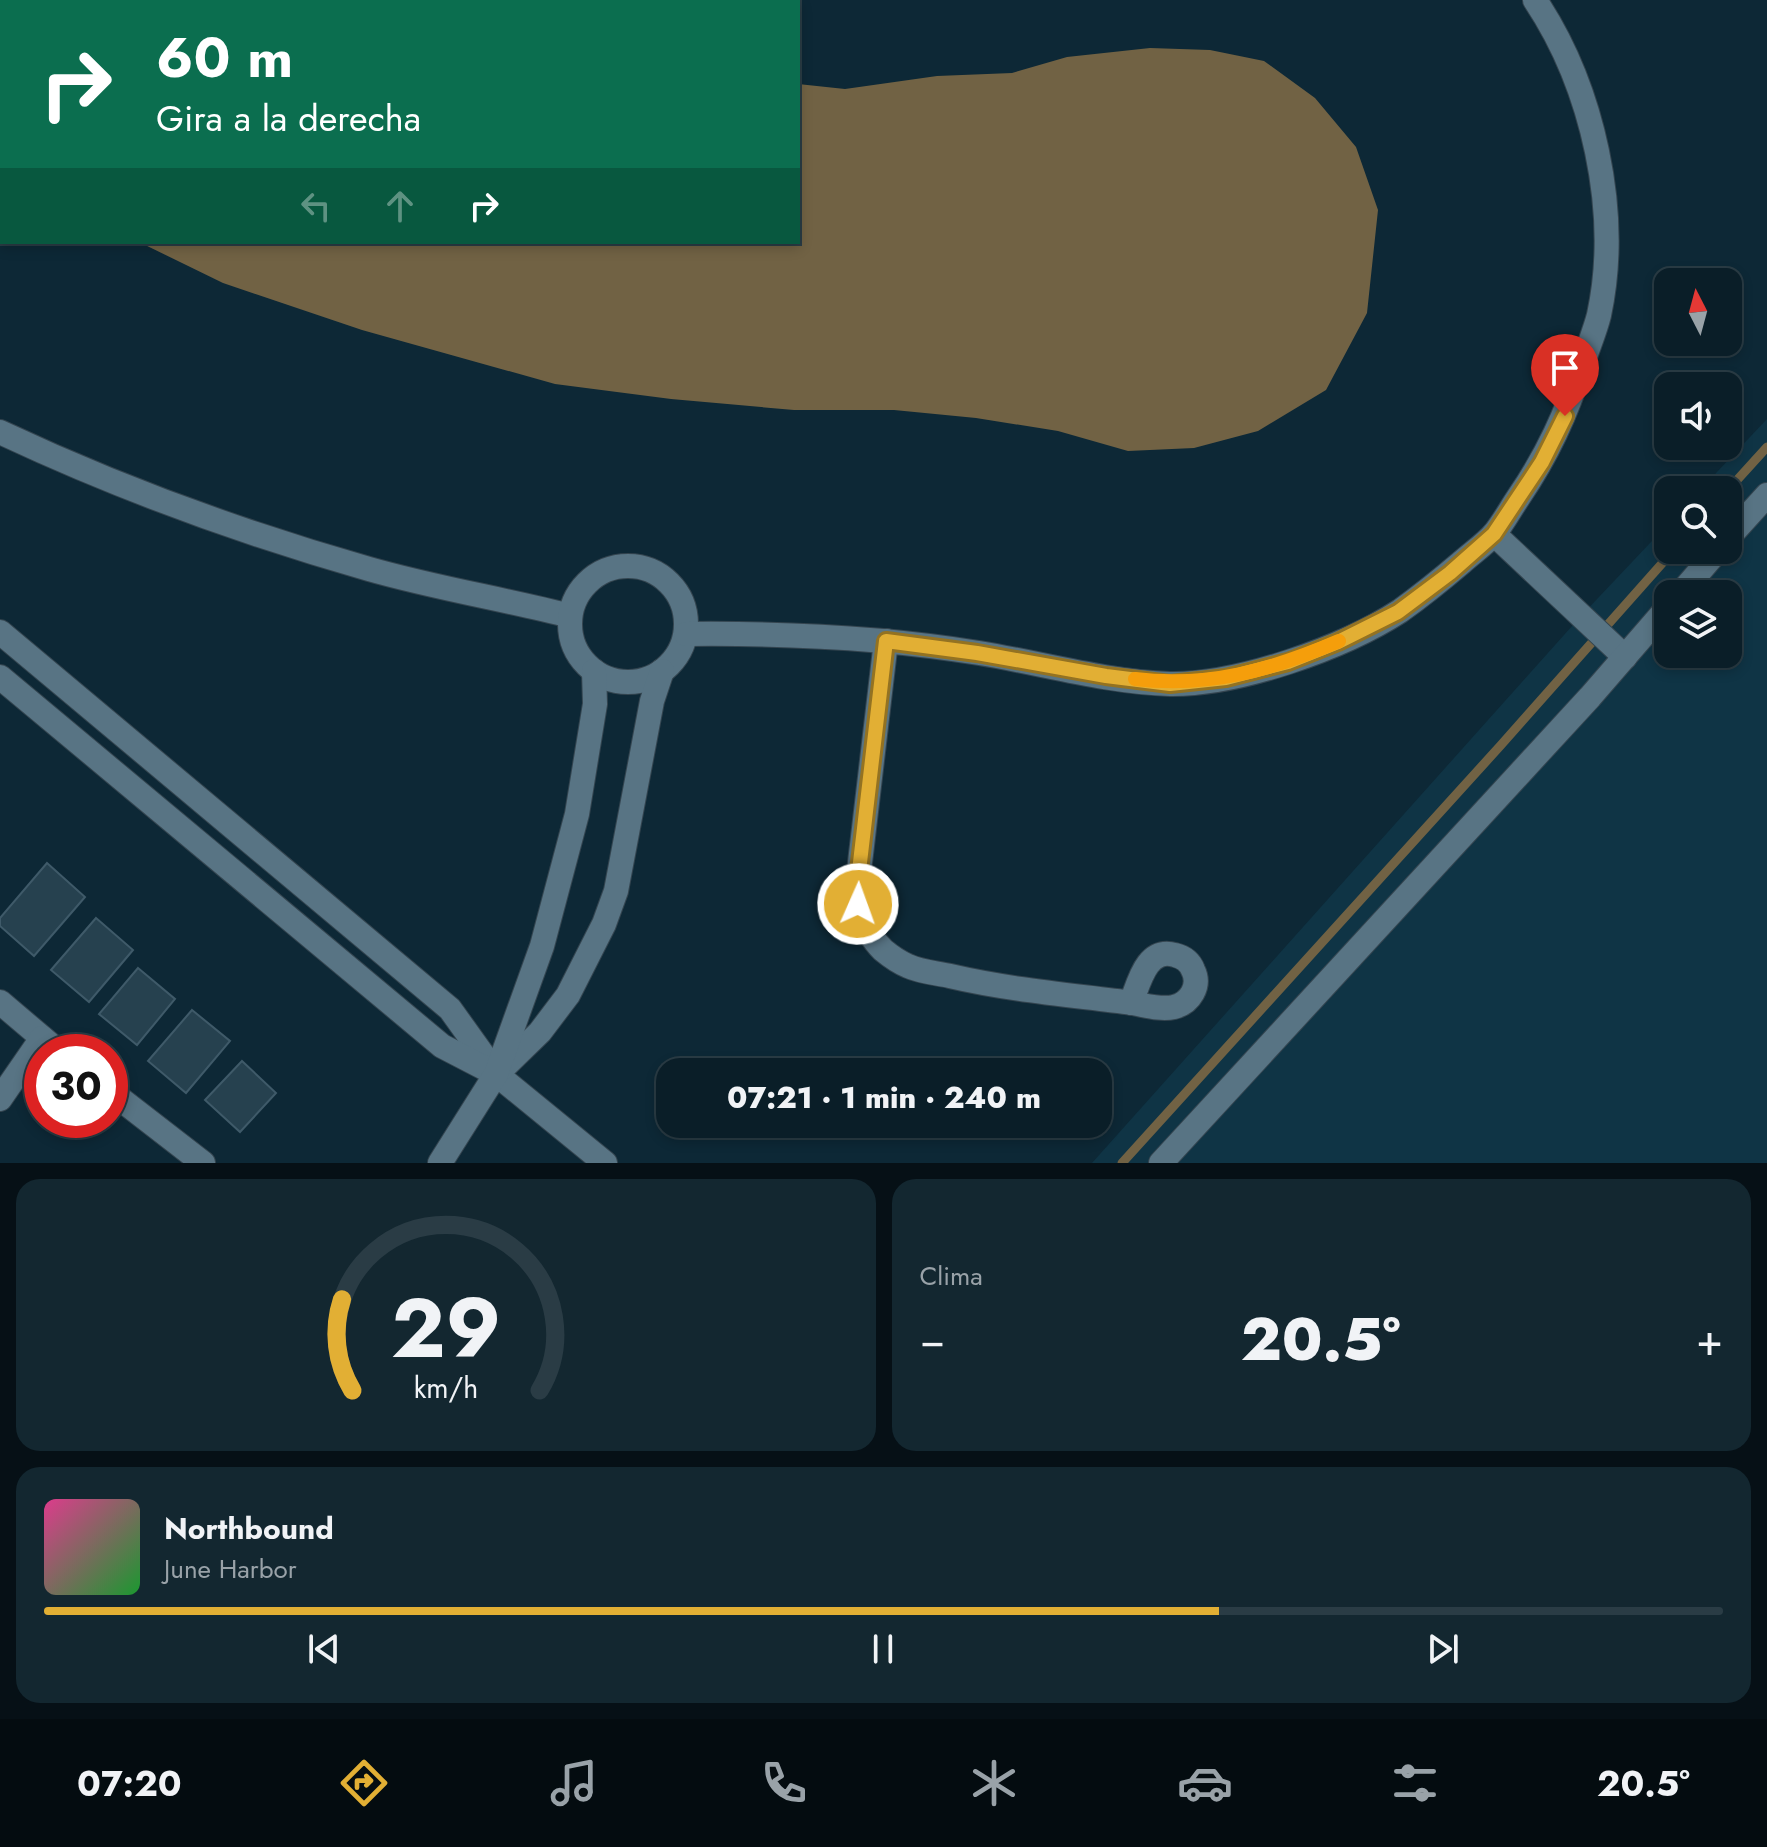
<!DOCTYPE html>
<html lang="es">
<meta charset="utf-8">
<style>
:root{--surface:#0a1e28;--page:#132730;--text:#f1f3f6;--muted:#99a2a8;--line:#2a3c45;--accent:#e2af34}
body{margin:0;font-family:Jost,sans-serif;background:var(--page);color:var(--text);height:100vh;display:flex;flex-direction:column;font-size:30px;white-space:nowrap}
*{box-sizing:border-box;margin:0}
p{font-size:26px;color:var(--muted)}
.icon{flex:none;width:44px;height:44px;fill:none;stroke:currentColor;stroke-width:2;stroke-linecap:round;stroke-linejoin:round}
.map{position:relative;height:1163px;overflow:hidden}
.details{display:flex;flex-direction:column;gap:16px;padding:16px;background:#061016;flex:1}
.details>*{flex:none}
.hud{position:absolute;left:0px;top:0px;width:800px;height:244px;box-shadow:0 4px 12px #0003,0 0 0 2px var(--line);background:#0b6e4f;color:#fff;overflow:hidden}
.needle{width:52px;rotate:354deg}
.tools{position:absolute;left:1654px;top:268px;display:grid;gap:16px}
.tools a{display:grid;place-items:center;width:88px;height:88px;border-radius:16px;background:var(--surface);box-shadow:0 4px 12px #0003,0 0 0 2px var(--line);font-size:40px}
.speed{position:absolute;left:24px;top:1034px;display:flex;gap:16px;font-size:40px;font-weight:700;text-align:center}
.speed>*{display:grid;place-content:center;width:104px;height:104px;border-radius:50%;background:var(--surface);box-shadow:0 4px 12px #0003,0 0 0 2px var(--line);line-height:1}
.speed .limit{border:12px solid #d22;background:#fff;color:#111}
.pin{position:absolute;display:grid;place-items:center;width:68px;height:68px;color:#fff;margin:-82px -34px;border-radius:50% 50% 50% 0;rotate:-45deg;box-shadow:0 0 8px #0007}
.pin .icon{rotate:45deg}
.me{position:absolute;width:88px;margin:-44px;rotate:2deg;stroke-linejoin:round;filter:drop-shadow(0 0 6px #0008)}
.turn{display:flex;align-items:center;gap:28px;height:168px;padding:0 24px;font-size:36px}
.turn .icon{width:104px;height:104px;stroke-width:2.5}
.turn b{display:block;font-size:56px;line-height:68px}
.lanes{display:flex;align-items:center;height:76px;padding:0 24px;background:#0003;justify-content:center;gap:40px;direction:ltr}
.lanes .off{opacity:.35}
.big{font-size:60px;font-weight:800;line-height:1.1}
.details .tile{flex:1;display:flex;flex-direction:column;justify-content:center;gap:12px;min-width:0;padding:0 28px;border-radius:24px;background:var(--page)}
.details .dial{align-items:center;gap:0}
.dial svg{height:208px;overflow:visible;fill:none;stroke:var(--line);stroke-width:7;stroke-linecap:round;text-anchor:middle}
.dial text{fill:var(--text);stroke:none}
.song{display:flex;align-items:center;gap:24px}
.cover{width:96px;height:96px;border-radius:12px;background:linear-gradient(135deg,hsl(330 70% 55%),hsl(130 70% 35%))}
.played{height:8px;border-radius:4px;background:linear-gradient(90deg,var(--accent) 70%,var(--line) 70%)}
.keys{display:flex;justify-content:space-around;direction:ltr}
.heat{display:flex;justify-content:space-between;align-items:center;font-size:44px;direction:ltr}
.details .tiles{flex:1;display:grid;gap:16px;grid-template-columns:1fr 1fr}
.tile:last-child{grid-column:span 2}
.trip{position:absolute;left:656px;top:1058px;width:456px;height:80px;border-radius:24px;background:var(--surface);box-shadow:0 4px 12px #0003,0 0 0 2px var(--line);font-weight:800;line-height:80px;text-align:center}
.tab-bar{display:flex;height:128px;justify-content:space-around;align-items:center;background:#040c10;color:var(--muted)}
.tab-bar .icon{width:56px;height:56px}
.tab-bar .selected{color:var(--accent)}
.tab-bar b{font-size:36px;color:var(--text)}
.map>svg:first-child{display:block}
</style>
<div class="map">
<svg width="1767" height="1163" viewBox="0 0 1767 1163">
<rect width="100%" height="100%" fill="#0d2836"/>
<path fill="#0f3445" fill-rule="evenodd" d="M1767,419v744h-675l489,-547 87,-92v26h60v-60h-28zM1668,594h60v60h-60z"/>
<g fill="#716244">
<polygon points="0,0 522,0 524,2 2,2 2,163"/>
<polygon points="1150,48 1210,50 1264,61 1315,98 1356,147 1378,210 1367,313 1326,390 1258,431 1194,448 1128,451 1058,431 976,418 894,410 794,410 671,399 555,384 362,330 223,283 139,242 798,242 798,84 845,89 937,76 1012,73 1067,57"/>
</g>
<g fill="none" stroke-linecap="round" stroke-linejoin="round">
<g stroke="#716244" stroke-width="9">
<polyline points="1728,490 1767,447"/>
<polyline points="1122,1163 1501,745 1674,550"/>
</g>
</g>
<g fill="#26414f" stroke="#3f5a69" stroke-width="2">
<polygon points="47,863 85,897 34,956 0,926 0,918"/>
<polygon points="96,918 133,950 89,1002 51,970"/>
<polygon points="138,968 175,999 137,1045 99,1014"/>
<polygon points="192,1010 230,1041 186,1093 148,1061"/>
<polygon points="242,1061 276,1093 240,1132 205,1100"/>
</g>
<g fill="none" stroke-linecap="round" stroke-linejoin="round">
<g stroke="#344550" stroke-width="26">
<g id="minor">
<path d="M0,432c119,56 243,101 369,137 66,19 135,30 201,47"/>
<polyline points="1494,534 1625,657"/>
<polyline points="1728,538 1767,495"/>
<circle cx="628" cy="624" r="58"/>
<polyline points="1680,594 1718,550"/>
<polyline points="0,632 450,1009 493,1069"/>
<path d="M686,634c98,-1 196,3 293,19 62,10 127,29 191,31 68,1 173,-36 230,-73 21,-15 42,-32 62,-49 10,-9 23,-18 32,-28 9,-11 16,-24 24,-36 30,-44 48,-84 65,-135 5,-16 12,-32 16,-48 22,-103 -6,-228 -64,-315"/>
<path d="M886,641l-27,230c-1,28 1,57 24,79 6,5 18,13 25,16 13,6 29,7 42,10 60,14 121,19 182,27 13,2 28,7 42,4 16,-4 27,-21 19,-37 -3,-8 -10,-13 -18,-15 -29,-8 -36,28 -44,48"/>
<polyline points="0,677 442,1046 496,1074 605,1163"/>
<polyline points="0,1002 59,1052"/>
<polyline points="503,1068 540,1032 568,995 604,924 616,891 652,701 662,671"/>
<polyline points="110,1091 203,1163"/>
<polyline points="0,1099 42,1038"/>
<polyline points="440,1163 496,1074 542,946 577,814 595,704 594,671"/>
<polyline points="1161,1163 1590,697 1668,607"/>
</g>
</g>
<use href="#minor" stroke="#587484" stroke-width="24"/>
</g>
<g fill="none" stroke-linecap="round" stroke-linejoin="round">
<g stroke="#937222" stroke-width="20">
<polyline id="route" points="858,904 859,871 886,641 977,653 1106,676 1170,684 1226,678 1288,662 1338,642 1398,612 1450,573 1494,534 1542,462 1565,416"/>
</g>
<use href="#route" stroke="#e2af34" stroke-width="14"/>
<path stroke="#f59e0b" stroke-width="14" d="M1135,679c73,9 137,-9 204,-38"/>
</g>
</svg>
<div class="tools">
<a><svg class="needle" viewBox="-14 -14 28 28"><path d="M0-13l5 13h-10z" fill="#e53935"/><path d="M0 13l5-13h-10z" fill="#99a2a8"/></svg></a>
<a><svg class="icon" aria-label="sound" viewBox="0 0 24 24"><path d="M4 9h4l5-4v14l-5-4H4zM17 9q2 3 0 6"/></svg></a>
<a><svg class="icon" aria-label="search" viewBox="0 0 24 24"><circle cx="10" cy="10" r="6"/><path d="M15 15l6 6"/></svg></a>
<a><svg class="icon" aria-label="layers" viewBox="0 0 24 24"><path d="M12 4l9 5-9 5-9-5zM3 14l9 5 9-5"/></svg></a>
</div>
<div class="speed"><div class="limit">30</div></div>
<div class="pin" style="left:1565px;top:416px;background:#d93025"><svg class="icon" aria-label="arrive" viewBox="0 0 24 24"><path d="M6 21V4h12l-3 4 3 4H6"/></svg></div>
<svg class="me" style="left:858px;top:904px" viewBox="-20 -20 40 40"><circle r="17" fill="#e2af34" stroke="#fff" stroke-width="3"/><path d="M0-11L8 9 0 5-8 9z" fill="#fff"/></svg>
<div class="trip">07:21 · 1 min · 240 m</div>
<div class="hud">
<div class="turn"><svg class="icon" aria-label="right" viewBox="0 0 24 24"><path d="M7 20v-9h11M14 6l5 5-5 5"/></svg><div><b>60 m</b>Gira a la derecha</div></div>
<div class="lanes"><svg class="icon off" aria-label="left" viewBox="0 0 24 24"><path d="M17 20v-9H6M10 6l-5 5 5 5"/></svg><svg class="icon off" aria-label="ahead" viewBox="0 0 24 24"><path d="M12 20V5M6 11l6-6 6 6"/></svg><svg class="icon" aria-label="right" viewBox="0 0 24 24"><path d="M7 20v-9h11M14 6l5 5-5 5"/></svg></div>
</div>
</div>
<section class="details">
<div class="tiles">
<div class="tile dial"><svg viewBox="0 0 100 80">
<path d="M14 69A42 42 0 1 1 86 69"/>
<path d="M14 69A42 42 0 0 1 10 34" stroke="#e2af34"/>
<text x="50" y="56" font-size="32" font-weight="700">29</text>
<text x="50" y="72" font-size="11">km/h</text>
</svg></div>
<div class="tile"><p>Clima</p>
<div class="heat"><a>−</a><b class="big">20.5°</b><a>+</a></div>
</div>
<div class="tile">
<div class="song"><i class="cover"></i><div><b>Northbound</b><p>June Harbor</p></div></div>
<div class="played"></div>
<div class="keys"><svg class="icon" aria-label="previous" viewBox="0 0 24 24"><path d="M18 5L8 12l10 7zM5 5v14"/></svg><svg class="icon" aria-label="pause" viewBox="0 0 24 24"><path d="M8 5v14M16 5v14"/></svg><svg class="icon" aria-label="next" viewBox="0 0 24 24"><path d="M6 5l10 7-10 7zM19 5v14"/></svg></div>
</div>
</div>
</section>
<nav class="tab-bar">
<b>07:20</b>
<svg class="icon selected" aria-label="directions" viewBox="0 0 24 24"><path d="M12 3l9 9-9 9-9-9zM9 14v-3h6M13 9l2 2-2 2"/></svg>
<svg class="icon" aria-label="music" viewBox="0 0 24 24"><path d="M9 18V5l10-2v13"/><circle cx="6" cy="18" r="3"/><circle cx="16" cy="16" r="3"/></svg>
<svg class="icon" aria-label="phone" viewBox="0 0 24 24"><path d="M5 4h4l2 5-3 2q2 4 5 5l2-3 5 2v4C11 20 4 13 5 4z"/></svg>
<svg class="icon" aria-label="climate" viewBox="0 0 24 24"><path d="M12 3v18M4 7l16 10M4 17L20 7"/></svg>
<svg class="icon" aria-label="car" viewBox="0 0 24 24"><path d="M5 17H2v-5l4-1 3-4h7l3 4 3 1v5h-3M9 17h6M6 11h13"/><circle cx="7" cy="17" r="2"/><circle cx="17" cy="17" r="2"/></svg>
<svg class="icon" aria-label="filters" viewBox="0 0 24 24"><path d="M4 7h16M4 17h16"/><circle cx="9" cy="7" r="2"/><circle cx="15" cy="17" r="2"/></svg>
<b>20.5°</b>
</nav>
